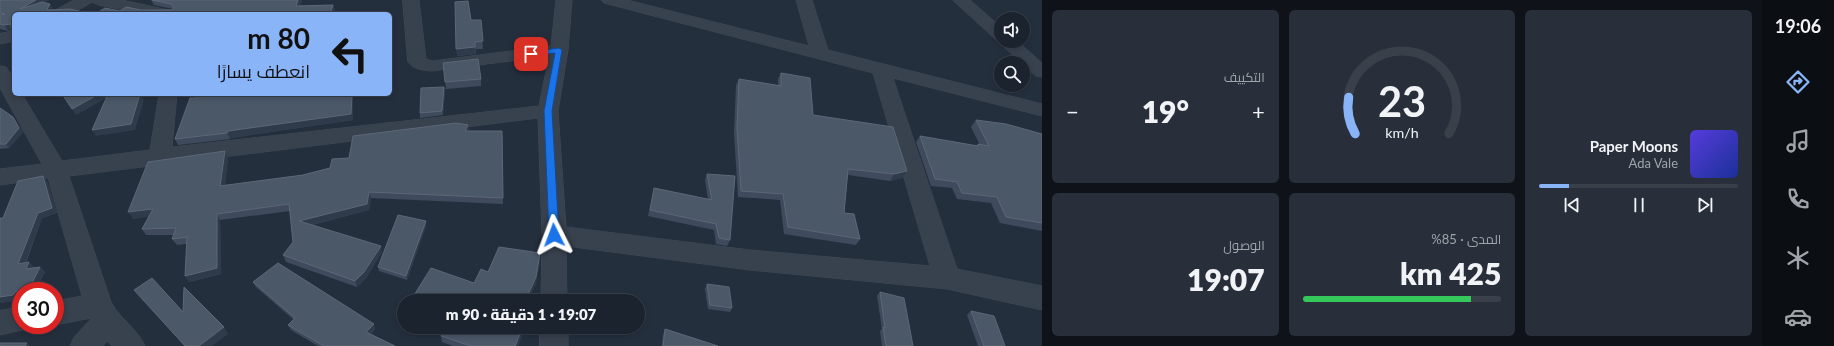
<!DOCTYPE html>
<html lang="ar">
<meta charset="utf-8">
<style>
:root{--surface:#1b232e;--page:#282f3a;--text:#f1f3f6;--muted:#a0a4aa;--line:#39404a;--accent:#8ab4f8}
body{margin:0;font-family:Lato,Cairo,sans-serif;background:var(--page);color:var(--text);direction:rtl;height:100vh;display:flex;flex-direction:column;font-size:15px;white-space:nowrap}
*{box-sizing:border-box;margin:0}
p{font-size:13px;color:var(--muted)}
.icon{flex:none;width:22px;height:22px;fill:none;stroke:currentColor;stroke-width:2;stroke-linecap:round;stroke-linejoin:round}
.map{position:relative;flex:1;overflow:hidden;direction:ltr}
.drawer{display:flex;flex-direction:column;gap:10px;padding:10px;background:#0f1319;width:720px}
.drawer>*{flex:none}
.guide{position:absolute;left:12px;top:12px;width:380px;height:84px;border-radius:6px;box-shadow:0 2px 6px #0003,0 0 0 1px var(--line);direction:rtl;background:#8ab4f8;color:#111;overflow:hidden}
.buttons{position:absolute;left:994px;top:12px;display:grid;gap:8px}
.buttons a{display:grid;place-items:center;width:36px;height:36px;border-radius:50%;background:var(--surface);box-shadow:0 2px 6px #0003,0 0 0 1px var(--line);font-size:20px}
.speed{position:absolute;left:12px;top:282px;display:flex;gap:8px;font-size:20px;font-weight:700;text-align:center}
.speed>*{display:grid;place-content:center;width:52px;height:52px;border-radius:50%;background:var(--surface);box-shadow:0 2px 6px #0003,0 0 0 1px var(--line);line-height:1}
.speed .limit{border:6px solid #d22;background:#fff;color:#111}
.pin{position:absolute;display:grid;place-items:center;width:34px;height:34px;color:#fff;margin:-17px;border-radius:8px;box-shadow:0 2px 6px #0006}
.me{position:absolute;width:44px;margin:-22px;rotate:357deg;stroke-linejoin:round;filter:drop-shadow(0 0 3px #0008)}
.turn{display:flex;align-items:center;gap:14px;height:84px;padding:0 16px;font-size:18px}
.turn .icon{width:52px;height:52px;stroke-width:2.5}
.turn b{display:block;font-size:28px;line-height:34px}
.big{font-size:30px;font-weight:800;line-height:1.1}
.drawer .widget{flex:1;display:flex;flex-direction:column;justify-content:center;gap:6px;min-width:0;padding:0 14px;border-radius:6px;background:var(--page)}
.drawer .dial{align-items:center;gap:0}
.dial svg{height:104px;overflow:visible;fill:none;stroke:var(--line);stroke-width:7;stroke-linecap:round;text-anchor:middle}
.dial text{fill:var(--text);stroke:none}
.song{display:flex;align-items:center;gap:12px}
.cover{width:48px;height:48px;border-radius:6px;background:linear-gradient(135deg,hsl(250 70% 55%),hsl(230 70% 35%))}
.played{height:4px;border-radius:2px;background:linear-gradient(90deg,var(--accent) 15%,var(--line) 15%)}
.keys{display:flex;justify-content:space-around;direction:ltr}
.heat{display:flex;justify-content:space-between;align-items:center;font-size:22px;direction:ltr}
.charge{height:6px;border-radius:3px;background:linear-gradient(90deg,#34c759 85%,var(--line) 0)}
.drawer .tiles{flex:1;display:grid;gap:10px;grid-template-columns:repeat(3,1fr)}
.widget:first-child{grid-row:span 2}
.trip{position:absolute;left:397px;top:294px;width:248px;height:40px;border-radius:20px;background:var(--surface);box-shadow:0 2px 6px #0003,0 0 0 1px var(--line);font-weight:800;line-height:40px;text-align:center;direction:rtl}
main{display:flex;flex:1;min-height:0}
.tab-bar{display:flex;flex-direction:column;width:72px;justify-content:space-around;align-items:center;background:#0b0e12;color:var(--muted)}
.tab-bar .icon{width:28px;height:28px}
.tab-bar .on{color:var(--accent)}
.tab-bar b{font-size:18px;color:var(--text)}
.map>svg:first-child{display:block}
</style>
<main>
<nav class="tab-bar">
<b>19:06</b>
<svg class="icon on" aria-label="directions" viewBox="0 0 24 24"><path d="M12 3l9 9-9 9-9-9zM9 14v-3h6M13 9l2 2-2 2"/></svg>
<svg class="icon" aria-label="music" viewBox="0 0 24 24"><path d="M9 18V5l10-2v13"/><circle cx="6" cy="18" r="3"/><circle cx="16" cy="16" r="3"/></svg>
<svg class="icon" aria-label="phone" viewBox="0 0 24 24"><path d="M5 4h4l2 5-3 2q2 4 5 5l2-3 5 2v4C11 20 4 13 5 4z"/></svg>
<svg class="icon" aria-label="climate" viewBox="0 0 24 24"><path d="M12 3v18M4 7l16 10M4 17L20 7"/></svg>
<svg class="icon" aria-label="car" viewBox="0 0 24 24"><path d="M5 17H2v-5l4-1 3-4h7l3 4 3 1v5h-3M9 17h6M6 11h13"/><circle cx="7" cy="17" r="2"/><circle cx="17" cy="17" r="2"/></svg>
</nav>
<section class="drawer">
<div class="tiles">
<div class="widget">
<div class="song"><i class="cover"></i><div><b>Paper Moons</b><p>Ada Vale</p></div></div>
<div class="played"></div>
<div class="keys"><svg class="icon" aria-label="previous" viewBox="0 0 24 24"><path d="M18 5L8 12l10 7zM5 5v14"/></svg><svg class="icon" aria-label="pause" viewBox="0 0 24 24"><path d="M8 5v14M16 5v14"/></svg><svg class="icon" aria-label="next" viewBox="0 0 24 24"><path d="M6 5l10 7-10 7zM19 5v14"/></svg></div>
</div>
<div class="widget dial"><svg viewBox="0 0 100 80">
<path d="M14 69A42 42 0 1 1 86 69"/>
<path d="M14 69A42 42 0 0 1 9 41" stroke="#8ab4f8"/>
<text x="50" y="56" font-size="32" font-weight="700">23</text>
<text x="50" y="72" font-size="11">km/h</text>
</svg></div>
<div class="widget"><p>التكييف</p>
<div class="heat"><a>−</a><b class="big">19°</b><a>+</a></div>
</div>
<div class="widget"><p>المدى · 85%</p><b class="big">425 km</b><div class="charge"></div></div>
<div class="widget"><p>الوصول</p><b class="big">19:07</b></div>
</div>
</section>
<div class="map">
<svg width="1042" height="346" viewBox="0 0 1042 346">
<rect width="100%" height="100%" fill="#242f3e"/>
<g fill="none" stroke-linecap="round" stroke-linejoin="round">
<g stroke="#414a57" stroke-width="1">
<g id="minor">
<polygon points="74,0 122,0 173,11 175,14 144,14 99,5 92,2 72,14 52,14 54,11"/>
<path d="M403,0h16l7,59 6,2 119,-15 5,-46h16l-4,50 -10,61 8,116 184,23 180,16 -57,-193 -269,-70 -3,-3h26l182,46 -13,-46h16l16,50 214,54v12l-149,-38 64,191 85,17v24l-95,-21 -197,-19 -184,-24 1,55h-26l1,-66 -4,-117 -469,58 42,126c9,17 26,26 34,44h-33l-5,-5 -4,5h-33l4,-9 17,-18v-1l-36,7v-24l27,-5 -34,-118 -48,7v-16l42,-5 -42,-76v-22l6,1c8,11 8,14 8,27h8l40,67 88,-11 9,-56h18l-5,53 367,-41 10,-50 -117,15c-9,-1 -18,-1 -24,-9z"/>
<polygon points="953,0 970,0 1001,27 1001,41 1017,41 1042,63 1042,77 1036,76"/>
<polygon points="14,31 14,41 0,44 0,34"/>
<polygon points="21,307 21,325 32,325 31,328 0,335 0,311"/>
<rect x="540" y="327" width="28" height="19"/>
</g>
</g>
<use href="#minor" fill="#38414e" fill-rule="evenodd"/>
</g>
<g fill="#3f4b5c">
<polygon points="0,0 49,0 44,3 50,4 53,10 14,14 14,31 14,30 8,31 0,29"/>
<polygon points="151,0 302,0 300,6 333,5 335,10 120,11 173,9 154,5"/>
<polygon points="471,20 481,20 483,49 476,49 476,54 457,56"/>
<polygon points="390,43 392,73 390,73"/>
<polygon points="443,63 481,79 481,86 446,89"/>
<polygon points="781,73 813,115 907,171 902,178 890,181 848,175 844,213 860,239 856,245 784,234 780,200 738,197 734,133 736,85 739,79 778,85 778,79"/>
<polygon points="444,87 445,91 443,115 420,118 420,113"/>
<polygon points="196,98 353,120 231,138 230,139 178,145 175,139"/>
<polygon points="0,108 16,121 23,132 9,148 0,149"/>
<polygon points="976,120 1042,134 1042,231 1000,223 991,203 957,199 952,188 931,186 916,142 920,136 977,146 978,144 980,145 971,127"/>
<polygon points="468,125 469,131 502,131 503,204 371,198 369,210 312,225 382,252 366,278 357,287 286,262 283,255 293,242 290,211 220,220 221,274 189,282 186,244 177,245 172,239 174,235 146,235 142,229 149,216 133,219 228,158 225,185 303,175 330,168 349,158"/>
<polygon points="707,174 730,240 727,246 716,244 714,230 648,216 654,188 708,199 705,180"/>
<polygon points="47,181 57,213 42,218 26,263 34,267 33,268 40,267 45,272 35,291 21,291 21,297 20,297 19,300 0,303 3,218"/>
<polygon points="426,221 426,226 407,280 379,271 378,267"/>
<polygon points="253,282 375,329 371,334 395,346 318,346 291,330 288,325 294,320 256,287"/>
<polygon points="707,284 732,308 730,312 708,309 705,289"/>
<polygon points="880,292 913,346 882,346 880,331 882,329 877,296"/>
<polygon points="971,311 1005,346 978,346 967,315"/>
<polygon points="445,327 523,327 523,333 518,346 453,346 442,342 441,336"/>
<polygon points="665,329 718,346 662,346 663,335"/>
</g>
<g fill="#2f3b4b">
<polygon points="36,0 49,0 25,14 20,9"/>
<polygon points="298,0 302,0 302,1 298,12 296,6"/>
<polygon points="50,4 53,10 51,14 47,9"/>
<polygon points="333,5 335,10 334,14 330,14"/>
<polygon points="11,24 11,27 14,30 8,31 4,25"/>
<polygon points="390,43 392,73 391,67"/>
<polygon points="475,47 476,54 457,56 456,49"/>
<polygon points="444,87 445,91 443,115 442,111"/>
<polygon points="99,94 114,94 76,115 72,109"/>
<polygon points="140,94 144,100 135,130 96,136 92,130"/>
<polygon points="352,94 353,94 353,120 231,138 230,139 227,133 228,131"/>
<polygon points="13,117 16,121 23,132 9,148 6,144"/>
<polygon points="468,125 469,132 465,131"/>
<polygon points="225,151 228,158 224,192 220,186"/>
<polygon points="907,171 902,178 890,181 894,174"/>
<polygon points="43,176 47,181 57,213 42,218 23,269 18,264"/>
<polygon points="369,192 371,198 369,210 302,227 299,221"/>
<polygon points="153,209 158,215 133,219 128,212"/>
<polygon points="217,214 220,220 221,274 189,282 185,276"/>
<polygon points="426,221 426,226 407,280 406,276"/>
<polygon points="381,246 382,252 366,278 357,287 355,281"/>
<polygon points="540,253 540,260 536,284 528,301 525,301"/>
<polygon points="29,262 34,267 31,273 26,269"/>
<polygon points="40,267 45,272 35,291 28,291"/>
<polygon points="15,292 20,297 19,300 0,303 0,297"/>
<polygon points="374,324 375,329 368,337 366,332"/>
<polygon points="224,327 228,334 212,346 199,346"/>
<polygon points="523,327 523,333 518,346 515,346"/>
<polygon points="27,343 30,346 25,346"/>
</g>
<g fill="#4b5868" stroke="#5c6777">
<polygon points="0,0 36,0 20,9 42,2 50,4 47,9 48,10 70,9 91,14 14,14 14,28 11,27 11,24 4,25 0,24 0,15 5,14 0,13"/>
<polygon points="152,0 298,0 296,6 333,5 330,14 214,14 215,11 210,14 95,14 105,8 120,11 126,7 141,10 172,10 174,8 171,4"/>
<polygon points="468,1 471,20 481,20 483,41 475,42 475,47 456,49 455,2"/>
<polygon points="478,59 481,79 445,82 443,63"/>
<polygon points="781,73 810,78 813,115 893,127 907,171 894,174 848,169 844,213 854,214 860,239 788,227 783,194 741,191 737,127 739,79 781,86"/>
<polygon points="444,87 442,111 420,113 421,88"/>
<polygon points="62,94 99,94 72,109"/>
<polygon points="108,94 140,94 131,124 92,130"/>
<polygon points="197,94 352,94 351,114 228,131 227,133 175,139 190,98 196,98"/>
<polygon points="0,108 13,117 19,128 6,144 0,144"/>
<polygon points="976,120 1006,124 1042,134 1042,223 1006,217 997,197 962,193 957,182 935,179 920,136 978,146 978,144 989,146"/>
<polygon points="456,123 468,125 465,131 502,131 503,198 369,192 367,204 299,221 381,246 364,272 355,281 283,255 293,242 289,204 217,214 217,268 185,276 187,237 172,239 176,228 142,229 153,209 128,212 148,162 225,151 220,186 303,175 330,168 332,159 349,158 353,136"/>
<polygon points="707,174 735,176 730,240 719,238 716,224 650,210 654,188 712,200"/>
<polygon points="43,176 52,208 38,213 18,264 29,262 26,269 40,267 28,291 15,292 13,295 0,297 0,218 3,218 18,181"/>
<polygon points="398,215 426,221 406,276 378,267"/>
<polygon points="499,247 540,253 536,277 525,301 414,301 411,300 431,268 474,283 481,269 488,272"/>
<polygon points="278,263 374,324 366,332 395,346 324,346 288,325 295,318 253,282"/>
<polygon points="152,278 183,312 184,287 224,327 199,346 185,346 134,290"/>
<polygon points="707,284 729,287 732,308 710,305"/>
<polygon points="880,292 904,298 913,346 886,346 883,327 885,328"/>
<polygon points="971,311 994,316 1005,346 984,346"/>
<polygon points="445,327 523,327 515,346 471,346 441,336"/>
<polygon points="665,329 718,346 663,346"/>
<polygon points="0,343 27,343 25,346 0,346"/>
</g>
<polygon fill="#1a73e8" stroke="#114b97" points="559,48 562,50 552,111 559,235 558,237 551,237 549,235 544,111 555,53 531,56 527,54 531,52"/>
</svg>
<div class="buttons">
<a><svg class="icon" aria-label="sound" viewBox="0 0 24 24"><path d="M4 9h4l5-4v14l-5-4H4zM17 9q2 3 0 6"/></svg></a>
<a><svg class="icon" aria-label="search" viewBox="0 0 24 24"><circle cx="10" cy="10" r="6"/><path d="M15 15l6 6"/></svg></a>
</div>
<div class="speed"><div class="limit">30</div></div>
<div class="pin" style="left:531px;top:54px;background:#d93025"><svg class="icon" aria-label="arrive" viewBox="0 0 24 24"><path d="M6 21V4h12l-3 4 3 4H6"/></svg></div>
<svg class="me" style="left:554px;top:235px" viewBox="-20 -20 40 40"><path d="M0-17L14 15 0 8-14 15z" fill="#1a73e8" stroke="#fff" stroke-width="4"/></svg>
<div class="trip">19:07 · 1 دقيقة · 90 m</div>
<div class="guide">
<div class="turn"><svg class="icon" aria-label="left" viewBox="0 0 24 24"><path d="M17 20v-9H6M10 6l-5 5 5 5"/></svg><div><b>80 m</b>انعطف يسارًا</div></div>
</div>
</div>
</main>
